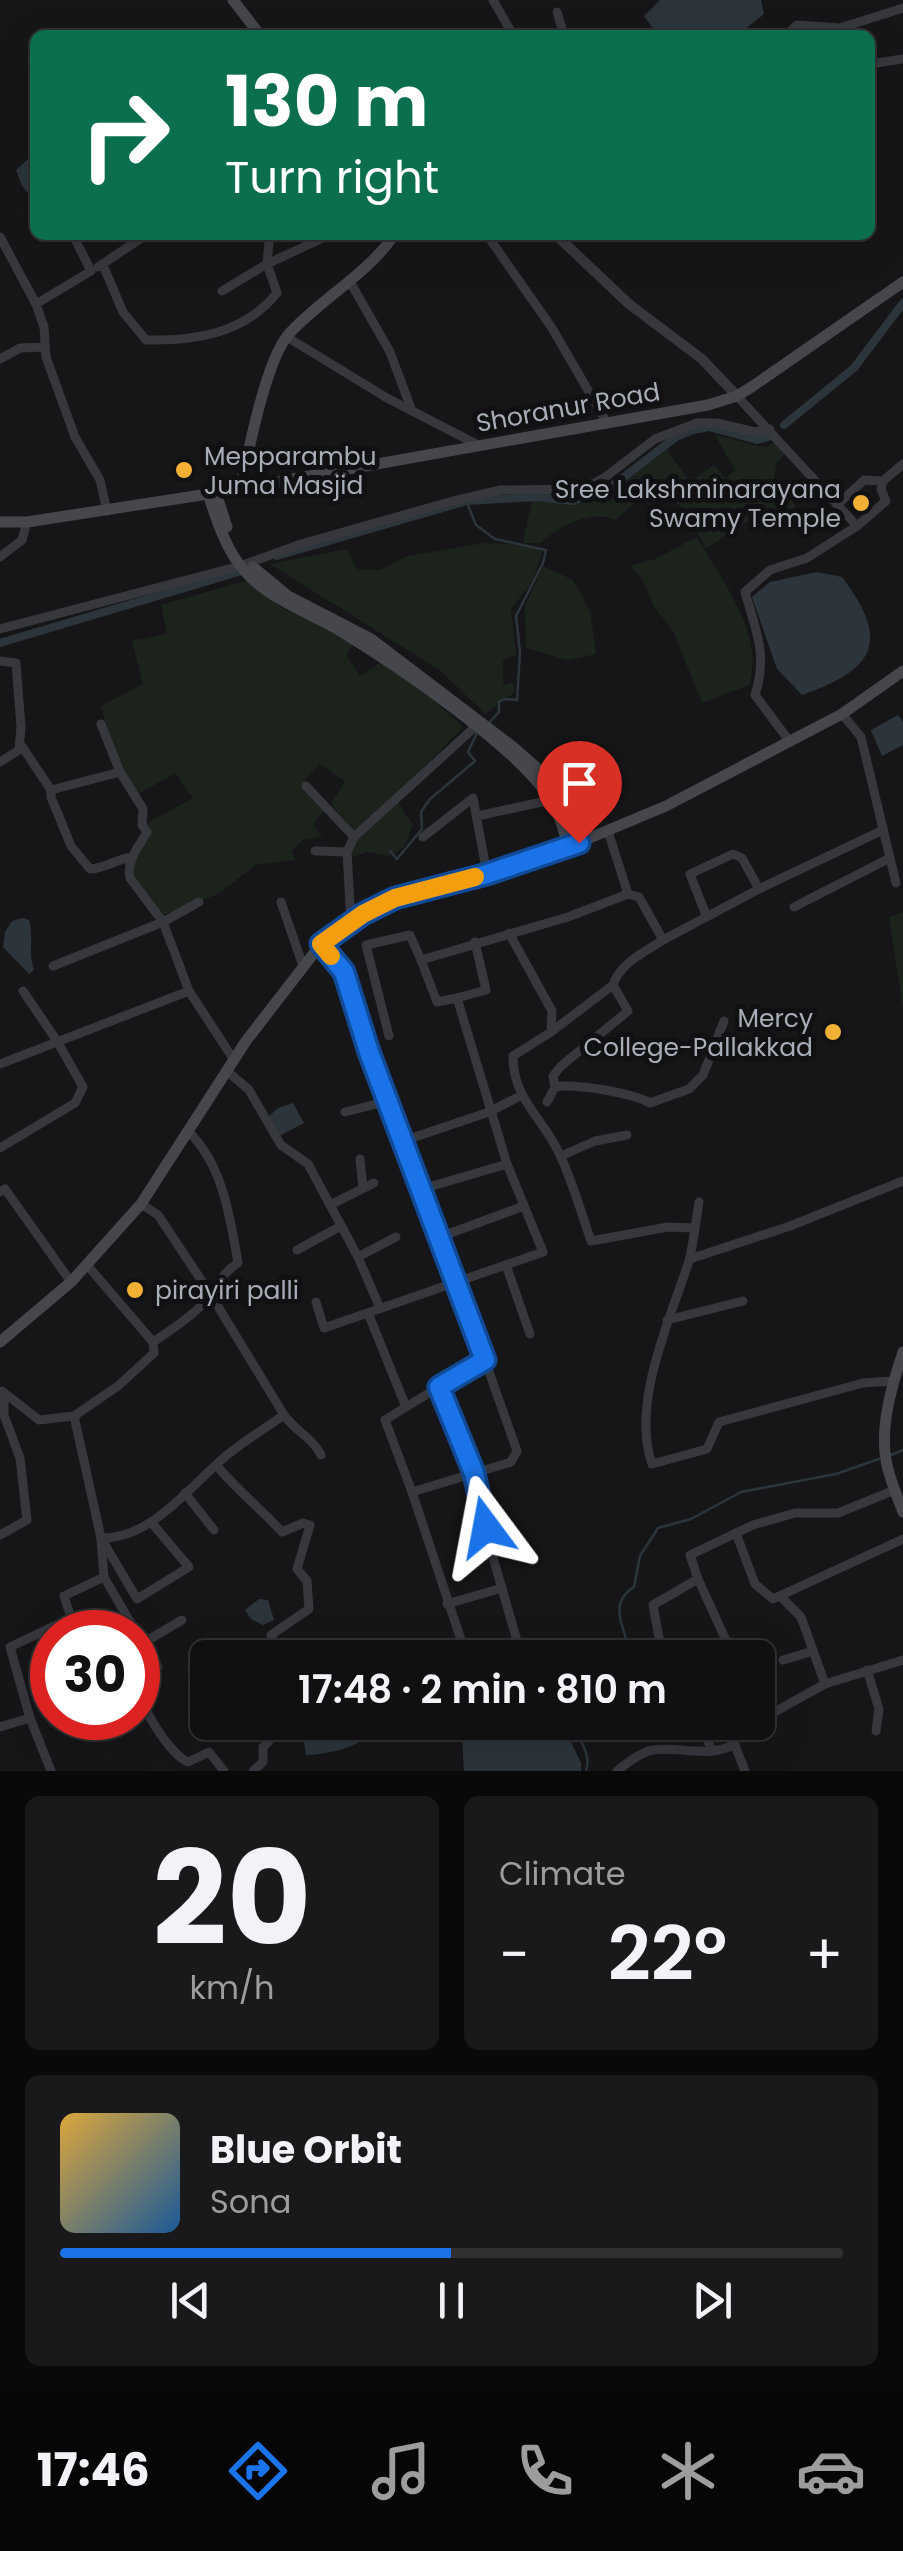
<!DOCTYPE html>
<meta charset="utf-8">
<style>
:root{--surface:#101012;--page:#19191b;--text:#f1f3f6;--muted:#9c9d9f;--line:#303032;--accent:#1a73e8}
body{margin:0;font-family:Poppins,sans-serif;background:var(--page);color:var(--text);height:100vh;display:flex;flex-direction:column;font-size:38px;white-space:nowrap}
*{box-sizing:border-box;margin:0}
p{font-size:32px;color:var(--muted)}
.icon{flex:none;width:55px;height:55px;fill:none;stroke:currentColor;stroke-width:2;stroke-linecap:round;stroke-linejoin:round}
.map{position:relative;height:1771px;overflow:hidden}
.side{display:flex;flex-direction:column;gap:25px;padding:25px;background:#09090a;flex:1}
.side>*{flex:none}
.top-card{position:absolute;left:30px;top:30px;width:845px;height:210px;border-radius:15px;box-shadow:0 10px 40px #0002,0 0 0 2px var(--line);background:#0b6e4f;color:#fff;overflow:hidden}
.speed{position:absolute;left:30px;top:1610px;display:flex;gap:20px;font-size:50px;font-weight:700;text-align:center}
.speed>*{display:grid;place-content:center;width:130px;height:130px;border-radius:50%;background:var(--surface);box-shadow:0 10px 40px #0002,0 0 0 2px var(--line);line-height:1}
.speed .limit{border:15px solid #d22;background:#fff;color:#111}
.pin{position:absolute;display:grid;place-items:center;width:85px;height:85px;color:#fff;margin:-102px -42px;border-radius:50% 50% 50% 0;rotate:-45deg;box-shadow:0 0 10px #0007}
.pin .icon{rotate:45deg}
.me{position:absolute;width:110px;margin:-55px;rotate:347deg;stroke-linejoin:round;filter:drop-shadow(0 0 8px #0008)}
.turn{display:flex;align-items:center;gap:35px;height:210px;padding:0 30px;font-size:45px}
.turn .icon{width:130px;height:130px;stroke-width:2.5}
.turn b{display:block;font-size:70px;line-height:85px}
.big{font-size:75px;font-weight:600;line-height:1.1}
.side .card{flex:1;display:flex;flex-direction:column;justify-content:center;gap:15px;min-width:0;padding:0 35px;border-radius:15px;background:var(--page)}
.side .dial{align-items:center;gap:0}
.dial b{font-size:130px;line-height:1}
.song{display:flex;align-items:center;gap:30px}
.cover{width:120px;height:120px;border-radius:15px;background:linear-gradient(135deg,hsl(40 70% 55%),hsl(210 70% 35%))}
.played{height:10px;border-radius:5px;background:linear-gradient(90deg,var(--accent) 50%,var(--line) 50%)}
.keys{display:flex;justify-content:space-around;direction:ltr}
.heat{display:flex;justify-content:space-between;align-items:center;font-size:55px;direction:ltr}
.side .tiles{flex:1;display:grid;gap:25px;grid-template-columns:1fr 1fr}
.card:last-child{grid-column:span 2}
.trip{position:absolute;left:190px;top:1640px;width:585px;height:100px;border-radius:15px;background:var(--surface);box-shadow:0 10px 40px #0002,0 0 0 2px var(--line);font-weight:600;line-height:100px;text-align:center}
.tabs{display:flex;height:160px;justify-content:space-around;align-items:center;background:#060607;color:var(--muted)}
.tabs .icon{width:70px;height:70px}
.tabs .on{color:var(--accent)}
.tabs b{font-size:45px;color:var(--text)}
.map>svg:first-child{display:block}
</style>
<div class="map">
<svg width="903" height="1771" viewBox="0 0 903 1771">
<rect width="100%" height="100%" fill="#161618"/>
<g fill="#1c231d">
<path d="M715,435c18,3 33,11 52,12l8,-6 10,12 -9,11 -2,16 12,8 11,22 -22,13c-37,-10 -41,11 -70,25l-18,-39 -36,-20 -36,31c-22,-11 -57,6 -74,23h-18l9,-43 48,3 20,-7 66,-48 24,34 24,-17 12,14 9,-9z"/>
<path d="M697,537c24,43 69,97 52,148l-47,18 -29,-72 -20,-26 -10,-25 -13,-14 25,-7z"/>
<polygon points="484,543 527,545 543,551 532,582 511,609 516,655 503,660 503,685 513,682 515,692 485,714 441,671 270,564 347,549 357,569 380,570 407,556"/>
<polygon points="543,566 573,580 590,611 596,654 568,660 526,648 525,606"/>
<polygon points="249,580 282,608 319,623 354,644 346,655 360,676 381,662 427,694 463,727 399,792 399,805 413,824 404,847 390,856 367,852 354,857 347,849 355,835 331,803 345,782 320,764 305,779 324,810 313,825 322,837 302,840 292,852 295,860 256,865 218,894 163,915 132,877 133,853 149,822 193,798 175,773 137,795 114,756 101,706 143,684 132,641 167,634 161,605"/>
<polygon points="903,912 903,1010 889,917"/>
</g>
<g fill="#2c353c">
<polygon points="660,0 761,0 764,14 738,35 658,35 644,16"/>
<polygon points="30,157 35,157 35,201 22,186 16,170"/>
<path d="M817,572l25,5c49,65 33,92 -40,118l-25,-26 -25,-72 18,-15z"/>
<polygon points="898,715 903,722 903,745 882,756 871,730"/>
<path d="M23,918l6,2c5,17 -1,34 5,50l-5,4 -26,-27 2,-15 7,-11z"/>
<polygon points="293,1103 304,1123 277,1137 268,1117 278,1108"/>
<polygon points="259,1599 268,1600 274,1620 263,1625 251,1619 245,1610"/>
<path d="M305,1722l68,1v9c-16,16 -45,22 -67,23l-5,-30z"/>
<polygon points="476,1723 562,1723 581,1763 581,1771 464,1771 462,1738"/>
</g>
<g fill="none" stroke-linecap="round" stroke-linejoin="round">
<g stroke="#2c353c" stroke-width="2.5">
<polyline points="467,503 476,525 495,539 546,550 543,563 516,616 520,652 517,700 504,699 499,702 499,712 488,724"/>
<polyline points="390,851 397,859 422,829 421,812 430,799 475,761 468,752 477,733"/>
<polyline points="891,1455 903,1450"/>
<path d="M632,1658c-6,-27 -26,-54 2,-71l6,-31 18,-28 33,-9 50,-27 95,-18 43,-15"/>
<path d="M572,1722c6,18 20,30 14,49"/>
</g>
<g stroke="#2c353c" stroke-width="8">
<polyline points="784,425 854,368 903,303"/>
<polyline points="277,556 467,501 536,497 573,501 612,486 676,437 693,430 709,427 757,440 768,437"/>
<polyline points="0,643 242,571"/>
</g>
<g stroke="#37383d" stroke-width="9">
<polyline points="493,0 513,35"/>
<polyline points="557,12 564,35"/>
<polyline points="786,35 797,25 840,28 903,8"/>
<polyline points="870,64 903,59"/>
<polyline points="73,235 91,271 36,304 44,327 46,357 75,437 100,480 107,511"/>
<polyline points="487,235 552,328 607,423"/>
<polyline points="0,237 36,304"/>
<path d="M103,265l20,47 23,28c49,1 98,-6 131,-47l-10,-29 62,-29"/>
<polyline points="98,267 146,235"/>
<polyline points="349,280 390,352 412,411"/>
<polyline points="222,291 267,264 269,242 265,235"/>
<polyline points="287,337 387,398 480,446"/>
<polyline points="0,359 20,348 45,347"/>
<path d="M737,396l120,130 -50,32 -37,12 -25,22c11,39 23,63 10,103l35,47"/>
<polyline points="837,505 864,480 883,481 903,464"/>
<polyline points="857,526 886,501 881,489 883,481"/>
<polyline points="0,557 22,540 27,522"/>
<polyline points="0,629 240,566 301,544 453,501 501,490 583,489 604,478 655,439 697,423 717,423 755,432 770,429"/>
<polyline points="0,661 16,663 21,727 19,750 0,762"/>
<polyline points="842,714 861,737 896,883"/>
<path d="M101,724l19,48 23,37 -1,16 5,7c-8,14 -21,29 -17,46l33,44 26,69 45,69"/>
<polyline points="21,745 51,790"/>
<path d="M120,772l-69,18v7l20,49 19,23c13,0 27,-10 42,-12"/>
<polyline points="306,786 354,837"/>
<polyline points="477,816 551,800"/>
<polyline points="608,831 628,894"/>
<polyline points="423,837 473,798 487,874"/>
<polyline points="315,851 347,852"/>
<polyline points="281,902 303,966"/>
<polyline points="794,907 890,858"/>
<polyline points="706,915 690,874 733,854 742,858 759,889"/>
<polyline points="351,923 347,852 354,837 475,727"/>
<path d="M509,933l43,78 -1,21 -38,24c0,44 29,60 46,97 13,27 22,59 32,88l77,-14 25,1"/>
<polyline points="321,944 344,972 369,1052 457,1281 517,1451 511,1462 412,1492 467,1658"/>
<polyline points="53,966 163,922 199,902"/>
<polyline points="457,998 486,990 475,942"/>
<path d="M551,1032l62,-47c7,-22 32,-33 50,-45"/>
<polyline points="389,1036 366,945 410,935 421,960 568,917 628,894 639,897 663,940 759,889 883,830"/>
<polyline points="0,1064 189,991"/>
<polyline points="227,1071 249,1090 281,1145 308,1164 358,1257 380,1308"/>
<polyline points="555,1087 553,1076 561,1066 628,1011 613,985"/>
<path d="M547,1102l8,-15c19,-4 78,6 95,16l39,-14 14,-14 21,-54"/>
<polyline points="345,1112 388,1101"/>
<polyline points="403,1141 489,1112 520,1096"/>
<polyline points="0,1148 75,1103 83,1087 57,1041 23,991"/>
<polyline points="561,1156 595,1141 627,1135"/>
<polyline points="360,1159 363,1188"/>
<polyline points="422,1189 507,1164"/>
<polyline points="0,1192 5,1189 71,1282"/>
<path d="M699,1202c-3,17 -6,47 -11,62 -19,58 -57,140 -36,200l55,-15 12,-27 144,-39 31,-2"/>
<path d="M141,1204l17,11 53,80 73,120c13,18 28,22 37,40"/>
<polyline points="330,1205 374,1183"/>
<polyline points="440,1237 524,1206"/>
<polyline points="297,1250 341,1226"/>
<polyline points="358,1257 396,1237"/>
<polyline points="690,1259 790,1226 903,1181"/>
<path d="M87,1265l66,77c19,-13 37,-24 53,-41 14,-15 13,-26 32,-38 -8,-46 -15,-98 -50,-132"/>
<polyline points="506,1265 530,1334"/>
<polyline points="316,1302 324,1328 543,1252 507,1164 457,998 437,1002 421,960"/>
<polyline points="368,1313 406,1407 385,1420 412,1492"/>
<polyline points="667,1320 743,1301"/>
<path d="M153,1342l1,11 -36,33 -44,30 27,122c51,1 89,-52 126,-83 18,-14 38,-27 57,-40"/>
<polyline points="439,1387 473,1473 492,1554 522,1658"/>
<polyline points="2,1391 39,1420 74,1416"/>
<polyline points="406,1407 485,1359"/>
<path d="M216,1465c21,25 44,43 66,67l21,-9 7,2 -13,44 10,12 2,28 -38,26 8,23"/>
<polyline points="185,1493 214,1530"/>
<polyline points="736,1533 755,1584 773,1599 903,1539"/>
<polyline points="0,1535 27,1520 20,1458 4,1415 4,1393"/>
<polyline points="101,1538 137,1599 189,1567 151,1522"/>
<polyline points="101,1540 104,1577 136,1632"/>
<polyline points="698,1579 729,1647"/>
<polyline points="780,1596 801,1617 825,1684"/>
<polyline points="447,1604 502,1588"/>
<path d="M138,1635l20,32 -20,18c1,20 32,70 50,77l21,-10 15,19"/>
<polyline points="143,1643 182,1620"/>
<polyline points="670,1658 659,1638 653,1605 698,1579 690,1555 753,1525 795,1513 838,1513 895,1490"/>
<polyline points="783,1660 813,1651"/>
<polyline points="867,1670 879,1709 876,1731"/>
<polyline points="30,1718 10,1647 71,1618 64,1596 104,1577"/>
<polyline points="758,1721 825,1684 903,1660"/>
<polyline points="700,1722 712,1751"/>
<polyline points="0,1727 30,1718 51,1771"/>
<polyline points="253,1771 263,1762 263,1747 288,1722"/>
<path d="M617,1771c10,-8 22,-18 36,-21 27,-4 56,9 82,-6"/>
<polyline points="745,1771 732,1738 754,1722"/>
</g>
<polyline stroke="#37383d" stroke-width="10" points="556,235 629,304 702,359 737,396"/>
<g stroke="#45474d" stroke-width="11">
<polyline points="233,0 260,35"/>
<path d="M240,488c9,-37 25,-125 48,-153 32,-36 79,-60 106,-100"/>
<polyline points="216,493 227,527"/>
<path d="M208,494c8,24 16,50 31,70 26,36 72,48 108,71 55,34 167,110 202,162 10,15 15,33 19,50"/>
<polyline points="0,522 27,522 208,494 708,405 737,396 753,386 903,282"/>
<polyline points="253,567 288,596 371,639 513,747 544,774 560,796 579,843"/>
<polyline points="0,1342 71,1282 141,1204 246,1041 321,944 363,914 395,898 487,874 568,847 666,806 842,714 903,671"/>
<path d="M903,1352c-11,33 -23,73 -17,108 3,18 11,36 17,52"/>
</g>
</g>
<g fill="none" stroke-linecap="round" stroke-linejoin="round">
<g stroke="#114b97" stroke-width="25">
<polyline id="route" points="486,1527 474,1473 439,1387 485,1360 369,1052 344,972 321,944 363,914 395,898 487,874 579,843"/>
</g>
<use href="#route" stroke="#1a73e8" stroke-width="18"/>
<polyline stroke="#f59e0b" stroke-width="18" points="331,956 321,944 363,914 395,898 475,877"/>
</g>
<g fill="#f2b134" stroke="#111113" stroke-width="4">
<circle cx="184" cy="470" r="10"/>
<circle cx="861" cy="503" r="10"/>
<circle cx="833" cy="1032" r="10"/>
<circle cx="135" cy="1290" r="10"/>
</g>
<g text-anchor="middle" stroke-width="10" stroke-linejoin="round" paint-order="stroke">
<g font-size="25" fill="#a8adb8" stroke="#111113">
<text transform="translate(568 407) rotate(-10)" y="9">Shoranur Road</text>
</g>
<g font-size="25" fill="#a8adb8" stroke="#111113" text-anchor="start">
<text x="204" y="465">Mepparambu<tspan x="204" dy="29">Juma Masjid</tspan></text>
<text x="841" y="498" text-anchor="end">Sree Lakshminarayana<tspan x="841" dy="29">Swamy Temple</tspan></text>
<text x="813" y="1027" text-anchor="end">Mercy<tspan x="813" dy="29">College-Pallakkad</tspan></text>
<text x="155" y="1299">pirayiri palli</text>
</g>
</g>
</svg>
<div class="speed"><div class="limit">30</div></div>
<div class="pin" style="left:579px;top:843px;background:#d93025"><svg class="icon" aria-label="arrive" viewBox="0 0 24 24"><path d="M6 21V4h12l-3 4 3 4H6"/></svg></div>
<svg class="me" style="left:486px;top:1527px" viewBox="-20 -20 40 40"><path d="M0-17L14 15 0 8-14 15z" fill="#1a73e8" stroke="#fff" stroke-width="4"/></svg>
<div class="trip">17:48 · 2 min · 810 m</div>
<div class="top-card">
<div class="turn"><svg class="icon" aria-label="right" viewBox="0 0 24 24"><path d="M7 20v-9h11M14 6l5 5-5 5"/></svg><div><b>130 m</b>Turn right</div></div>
</div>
</div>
<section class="side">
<div class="tiles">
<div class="card dial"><b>20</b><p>km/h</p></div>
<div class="card"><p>Climate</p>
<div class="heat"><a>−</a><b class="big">22°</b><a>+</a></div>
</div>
<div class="card">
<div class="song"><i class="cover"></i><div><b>Blue Orbit</b><p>Sona</p></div></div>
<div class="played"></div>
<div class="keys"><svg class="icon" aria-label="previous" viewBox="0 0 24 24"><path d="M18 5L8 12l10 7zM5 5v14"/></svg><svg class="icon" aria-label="pause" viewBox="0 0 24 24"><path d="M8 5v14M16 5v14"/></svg><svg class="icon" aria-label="next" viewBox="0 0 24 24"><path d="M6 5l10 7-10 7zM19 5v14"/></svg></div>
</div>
</div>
</section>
<nav class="tabs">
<b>17:46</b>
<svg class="icon on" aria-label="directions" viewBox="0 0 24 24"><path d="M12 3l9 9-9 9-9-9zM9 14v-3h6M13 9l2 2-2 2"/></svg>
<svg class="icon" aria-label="music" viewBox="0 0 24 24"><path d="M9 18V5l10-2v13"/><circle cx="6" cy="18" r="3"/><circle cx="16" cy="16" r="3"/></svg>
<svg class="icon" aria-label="phone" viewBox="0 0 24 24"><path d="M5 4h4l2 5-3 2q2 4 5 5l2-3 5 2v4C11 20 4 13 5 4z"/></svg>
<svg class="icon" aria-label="climate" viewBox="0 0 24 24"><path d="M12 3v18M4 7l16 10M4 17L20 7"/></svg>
<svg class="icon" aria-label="car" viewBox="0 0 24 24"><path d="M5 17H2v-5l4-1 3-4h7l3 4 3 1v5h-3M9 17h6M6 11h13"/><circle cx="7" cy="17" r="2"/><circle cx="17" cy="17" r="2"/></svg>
</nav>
